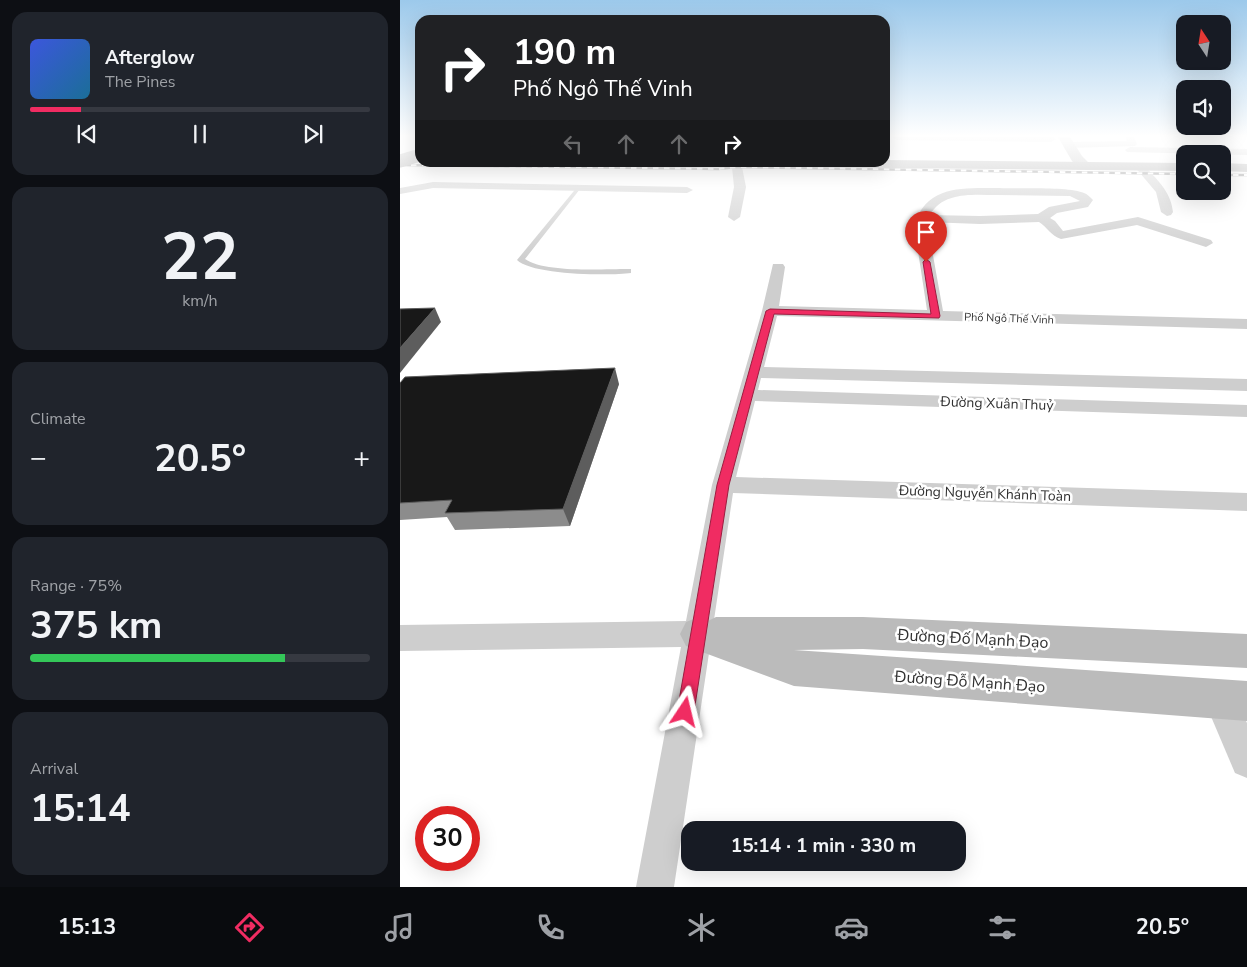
<!DOCTYPE html>
<meta charset="utf-8">
<style>
:root{--surface:#171b24;--page:#20242c;--text:#f1f3f6;--muted:#9ea1a6;--line:#363941;--accent:#f02c62}
body{margin:0;font-family:"Nunito Sans",sans-serif;background:var(--page);color:var(--text);height:100vh;display:flex;flex-direction:column;font-size:19px;white-space:nowrap}
*{box-sizing:border-box;margin:0}
p{font-size:16px;color:var(--muted)}
.icon{flex:none;width:28px;height:28px;fill:none;stroke:currentColor;stroke-width:2;stroke-linecap:round;stroke-linejoin:round}
.map{position:relative;flex:1;overflow:hidden}
.sheet{display:flex;flex-direction:column;gap:12px;padding:12px;background:#0d0f14;width:400px}
.sheet>*{flex:none}
.guide{position:absolute;left:15px;top:15px;width:475px;height:152px;border-radius:15px;box-shadow:0 5px 20px #0002;background:#202124;color:#fff;overflow:hidden}
.needle{width:32px;rotate:348deg}
.fabs{position:absolute;left:776px;top:15px;display:grid;gap:10px}
.fabs a{display:grid;place-items:center;width:55px;height:55px;border-radius:10px;background:var(--surface);box-shadow:0 5px 20px #0002;font-size:25px}
.speed{position:absolute;left:15px;top:806px;display:flex;gap:10px;font-size:25px;font-weight:700;text-align:center}
.speed>*{display:grid;place-content:center;width:65px;height:65px;border-radius:50%;background:var(--surface);box-shadow:0 5px 20px #0002;line-height:1}
.speed .limit{border:8px solid #d22;background:#fff;color:#111}
.pin{position:absolute;display:grid;place-items:center;width:42px;height:42px;color:#fff;margin:-51px -21px;border-radius:50% 50% 50% 0;rotate:-45deg;box-shadow:0 0 5px #0007}
.pin .icon{rotate:45deg}
.me{position:absolute;width:55px;margin:-28px;rotate:10deg;stroke-linejoin:round;filter:drop-shadow(0 0 4px #0008)}
.turn{display:flex;align-items:center;gap:18px;height:105px;padding:0 15px;font-size:22px}
.turn .icon{width:65px;height:65px;stroke-width:2.5}
.turn b{display:block;font-size:35px;line-height:42px}
.lanes{display:flex;align-items:center;height:48px;padding:0 15px;background:#0003;justify-content:center;gap:25px;direction:ltr}
.lanes .off{opacity:.35}
.big{font-size:38px;font-weight:700;line-height:1.1}
.sheet .card{flex:1;display:flex;flex-direction:column;justify-content:center;gap:8px;min-width:0;padding:0 18px;border-radius:15px;background:var(--page)}
.sheet .dial{align-items:center;gap:0}
.dial b{font-size:65px;line-height:1}
.song{display:flex;align-items:center;gap:15px}
.cover{width:60px;height:60px;border-radius:8px;background:linear-gradient(135deg,hsl(230 70% 55%),hsl(200 70% 35%))}
.played{height:5px;border-radius:2px;background:linear-gradient(90deg,var(--accent) 15%,var(--line) 15%)}
.keys{display:flex;justify-content:space-around;direction:ltr}
.heat{display:flex;justify-content:space-between;align-items:center;font-size:28px;direction:ltr}
.charge{height:8px;border-radius:4px;background:linear-gradient(90deg,#34c759 75%,var(--line) 0)}
.trip{position:absolute;left:281px;top:821px;width:285px;height:50px;border-radius:15px;background:var(--surface);box-shadow:0 5px 20px #0002;font-weight:700;line-height:50px;text-align:center}
.tab-bar{display:flex;height:80px;justify-content:space-around;align-items:center;background:#090b0e;color:var(--muted)}
.tab-bar .icon{width:35px;height:35px}
.tab-bar .current{color:var(--accent)}
.tab-bar b{font-size:22px;color:var(--text)}
main{display:flex;flex:1;min-height:0}
.map>svg:first-child{display:block}
</style>
<main>
<section class="sheet">
<div class="card">
<div class="song"><i class="cover"></i><div><b>Afterglow</b><p>The Pines</p></div></div>
<div class="played"></div>
<div class="keys"><svg class="icon" aria-label="previous" viewBox="0 0 24 24"><path d="M18 5L8 12l10 7zM5 5v14"/></svg><svg class="icon" aria-label="pause" viewBox="0 0 24 24"><path d="M8 5v14M16 5v14"/></svg><svg class="icon" aria-label="next" viewBox="0 0 24 24"><path d="M6 5l10 7-10 7zM19 5v14"/></svg></div>
</div>
<div class="card dial"><b>22</b><p>km/h</p></div>
<div class="card"><p>Climate</p>
<div class="heat"><a>−</a><b class="big">20.5°</b><a>+</a></div>
</div>
<div class="card"><p>Range · 75%</p><b class="big">375 km</b><div class="charge"></div></div>
<div class="card"><p>Arrival</p><b class="big">15:14</b></div>
</section>
<div class="map">
<svg width="847" height="887" viewBox="0 0 847 887">
<rect width="100%" height="100%" fill="#fff"/>
<g fill="none" stroke-linecap="round" stroke-linejoin="round">
<path fill="#cecece" fill-rule="evenodd" d="M178,186l2,1v2l-55,70c20,14 78,10 103,10h3v4c-22,3 -99,2 -114,-13z"/>
<g fill="#cecece" fill-rule="evenodd">
<polygon points="492,137 653,137 656,139 651,142 497,140"/>
<polygon points="726,137 734,137 737,144 735,146 668,148 663,145 668,142 727,141"/>
<polygon points="730,147 847,149 847,155 727,152 725,150"/>
<polygon points="335,162 345,163 342,167 346,187 340,217 334,221 328,217 334,187 332,167"/>
<path d="M739,163l4,1c13,15 28,27 30,48l-2,3 -4,1 -6,-4 -5,-20 -22,-26z"/>
<polygon points="33,182 287,187 293,190 287,193 33,188 0,194 0,188"/>
<path d="M597,188c19,1 72,-2 87,5 3,1 6,4 9,7l-5,7 -31,6 -7,5 5,3 8,10 75,-14 73,23 2,3 -7,4 -69,-22 -76,14c-10,-3 -14,-12 -22,-17l-59,2 -53,-2 16,89 304,8v10l-470,-13 -13,51 483,12v12l-486,-13 -3,12 489,15v12l-492,-16 -19,76 511,16v18l-514,-18 -59,394h-38l45,-240 -281,4v-26l286,-4 26,-136 50,-174 11,-47h10l2,3 -6,39 148,4 -13,-85c13,-40 48,-37 83,-37zM597,195l73,1 10,5 -31,6 -11,7 -58,2 -50,-1c13,-24 44,-20 67,-20z"/>
<polygon points="820,685 831,689 847,723 847,778 835,773 804,700 809,689"/>
</g>
<g fill="#bbb" fill-rule="evenodd">
<polygon points="658,137 670,137 682,156 692,166 690,169 680,169 672,161"/>
<polygon points="299,617 308,621 316,617 463,617 847,634 847,668 463,649 394,650 847,681 847,721 394,686 286,646 280,634 286,622"/>
</g>
<g fill="#a9a9a9" fill-rule="evenodd">
<polygon points="485,160 785,163 785,171 301,166 295,162 485,162"/>
<polygon points="822,163 847,164 847,172 822,171"/>
</g>
<g stroke="#868686" stroke-width="2.5">
<g id="rail">
<polyline points="0,165 318,169 337,167 785,174"/>
<polyline points="822,175 847,175"/>
</g>
</g>
<use href="#rail" stroke="#fff" stroke-width="2" stroke-dasharray="5.5" stroke-linecap="butt"/>
<polyline stroke="#989898" stroke-width="13" points="0,161 20,155"/>
</g>
<polygon fill="#8c8c8c" points="0,383 219,384 170,526 55,530 47,517 0,520"/>
<g fill="#5d5d5d">
<polygon points="35,308 41,322 0,373 0,348"/>
<polygon points="215,368 219,384 170,526 163,509"/>
</g>
<g fill="#181818" stroke="#5d5d5d">
<polygon points="35,308 0,348 0,309"/>
<polygon points="215,368 163,509 45,513 52,500 0,503 0,383 5,377"/>
</g>
<linearGradient id="sky" x2="0" y2="1"><stop stop-color="#9cc9eb"/><stop offset="0.52" stop-color="#fff"/><stop offset="1" stop-color="#fff" stop-opacity="0"/></linearGradient>
<rect width="847" height="261" fill="url(#sky)"/>
<polygon fill="#f02c62" stroke="#9c1d40" points="526,259 530,262 540,316 539,318 374,314 329,485 294,712 291,718 285,720 279,718 277,712 317,485 366,311 370,309 531,314 523,262"/>
<g text-anchor="middle" stroke-width="5" stroke-linejoin="round" paint-order="stroke">
<g font-size="11" fill="#313131" stroke="#fff">
<text transform="translate(609 318) rotate(2)" y="4">Phố Ngô Thế Vinh</text>
</g>
<g font-size="14" fill="#313131" stroke="#fff">
<text transform="translate(597 403) rotate(2)" y="5">Đường Xuân Thuỷ</text>
<text transform="translate(585 493) rotate(2)" y="5">Đường Nguyễn Khánh Toàn</text>
</g>
<g font-size="16" fill="#313131" stroke="#fff">
<text transform="translate(573 638) rotate(3)" y="6">Đường Đố Mạnh Đạo</text>
<text transform="translate(570 681) rotate(4)" y="6">Đường Đỗ Mạnh Đạo</text>
</g>
</g>
</svg>
<div class="fabs">
<a><svg class="needle" viewBox="-14 -14 28 28"><path d="M0-13l5 13h-10z" fill="#e53935"/><path d="M0 13l5-13h-10z" fill="#9ea1a6"/></svg></a>
<a><svg class="icon" aria-label="sound" viewBox="0 0 24 24"><path d="M4 9h4l5-4v14l-5-4H4zM17 9q2 3 0 6"/></svg></a>
<a><svg class="icon" aria-label="search" viewBox="0 0 24 24"><circle cx="10" cy="10" r="6"/><path d="M15 15l6 6"/></svg></a>
</div>
<div class="speed"><div class="limit">30</div></div>
<div class="pin" style="left:526px;top:262px;background:#d93025"><svg class="icon" aria-label="arrive" viewBox="0 0 24 24"><path d="M6 21V4h12l-3 4 3 4H6"/></svg></div>
<svg class="me" style="left:285px;top:712px" viewBox="-20 -20 40 40"><path d="M0-17L14 15 0 8-14 15z" fill="#f02c62" stroke="#fff" stroke-width="4"/></svg>
<div class="trip">15:14 · 1 min · 330 m</div>
<div class="guide">
<div class="turn"><svg class="icon" aria-label="right" viewBox="0 0 24 24"><path d="M7 20v-9h11M14 6l5 5-5 5"/></svg><div><b>190 m</b>Phố Ngô Thế Vinh</div></div>
<div class="lanes"><svg class="icon off" aria-label="left" viewBox="0 0 24 24"><path d="M17 20v-9H6M10 6l-5 5 5 5"/></svg><svg class="icon off" aria-label="ahead" viewBox="0 0 24 24"><path d="M12 20V5M6 11l6-6 6 6"/></svg><svg class="icon off" aria-label="ahead" viewBox="0 0 24 24"><path d="M12 20V5M6 11l6-6 6 6"/></svg><svg class="icon" aria-label="right" viewBox="0 0 24 24"><path d="M7 20v-9h11M14 6l5 5-5 5"/></svg></div>
</div>
</div>
</main>
<nav class="tab-bar">
<b>15:13</b>
<svg class="icon current" aria-label="directions" viewBox="0 0 24 24"><path d="M12 3l9 9-9 9-9-9zM9 14v-3h6M13 9l2 2-2 2"/></svg>
<svg class="icon" aria-label="music" viewBox="0 0 24 24"><path d="M9 18V5l10-2v13"/><circle cx="6" cy="18" r="3"/><circle cx="16" cy="16" r="3"/></svg>
<svg class="icon" aria-label="phone" viewBox="0 0 24 24"><path d="M5 4h4l2 5-3 2q2 4 5 5l2-3 5 2v4C11 20 4 13 5 4z"/></svg>
<svg class="icon" aria-label="climate" viewBox="0 0 24 24"><path d="M12 3v18M4 7l16 10M4 17L20 7"/></svg>
<svg class="icon" aria-label="car" viewBox="0 0 24 24"><path d="M5 17H2v-5l4-1 3-4h7l3 4 3 1v5h-3M9 17h6M6 11h13"/><circle cx="7" cy="17" r="2"/><circle cx="17" cy="17" r="2"/></svg>
<svg class="icon" aria-label="filters" viewBox="0 0 24 24"><path d="M4 7h16M4 17h16"/><circle cx="9" cy="7" r="2"/><circle cx="15" cy="17" r="2"/></svg>
<b>20.5°</b>
</nav>
